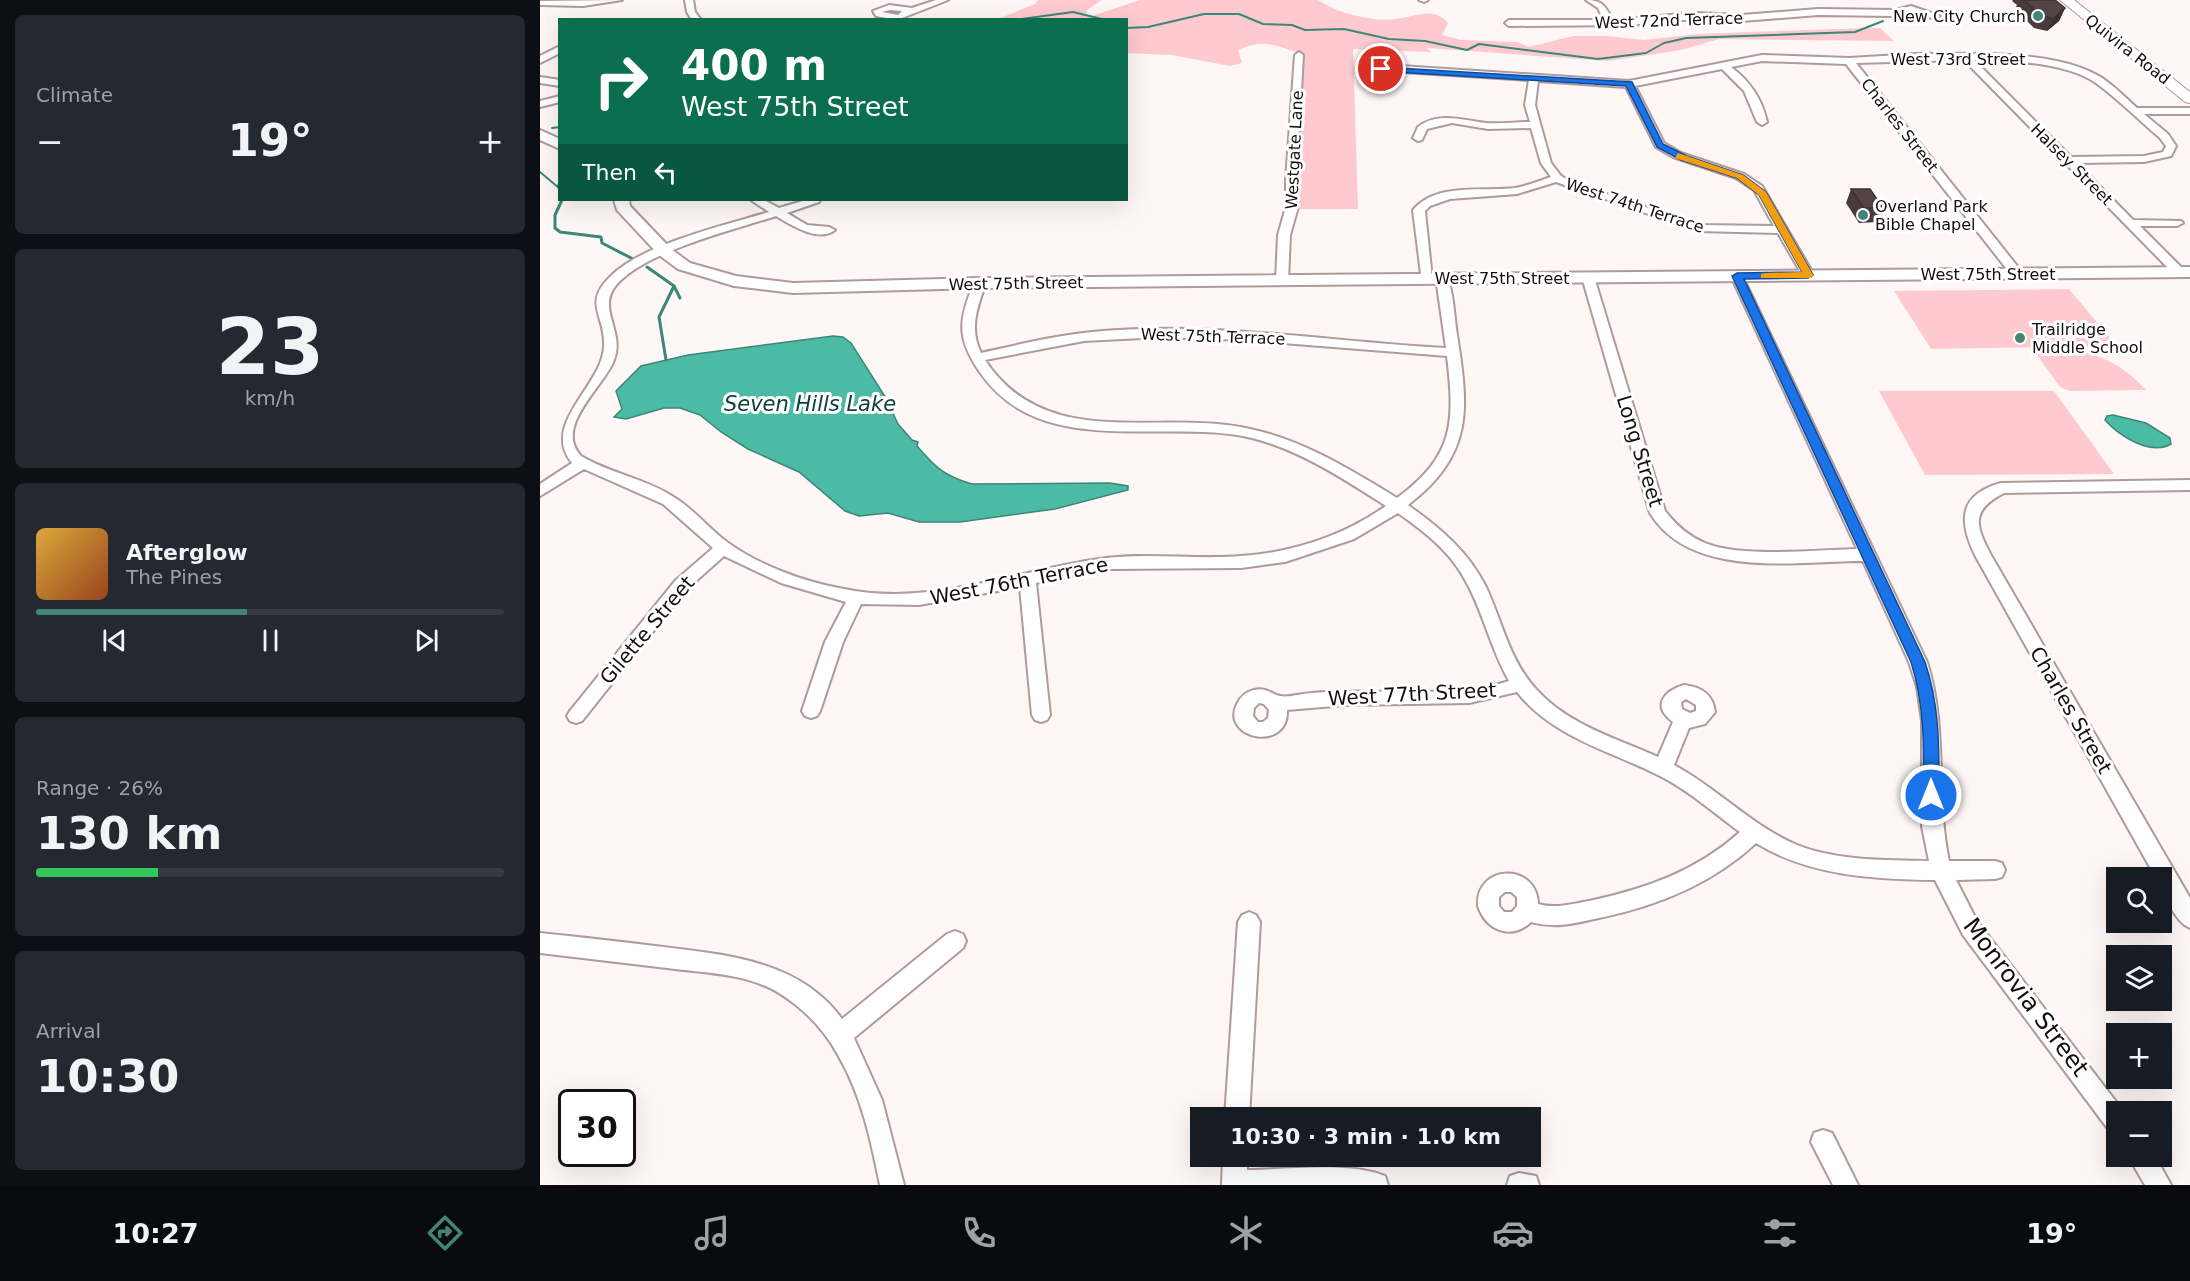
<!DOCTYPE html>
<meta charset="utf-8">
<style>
:root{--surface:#171b24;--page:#242831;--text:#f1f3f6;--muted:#9ea1a6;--line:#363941;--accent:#428576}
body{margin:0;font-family:"DejaVu Sans",sans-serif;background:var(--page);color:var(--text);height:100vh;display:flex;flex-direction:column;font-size:22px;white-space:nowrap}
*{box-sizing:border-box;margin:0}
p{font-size:20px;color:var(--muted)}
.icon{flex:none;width:33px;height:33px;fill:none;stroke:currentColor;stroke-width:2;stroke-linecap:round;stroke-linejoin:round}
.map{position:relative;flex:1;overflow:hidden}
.details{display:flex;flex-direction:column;gap:15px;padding:15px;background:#0d0f14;width:540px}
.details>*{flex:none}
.hud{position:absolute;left:18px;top:18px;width:570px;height:183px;border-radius:0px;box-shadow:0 6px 24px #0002;background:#0b6e4f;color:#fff;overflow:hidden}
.tools{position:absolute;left:1566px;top:867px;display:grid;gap:12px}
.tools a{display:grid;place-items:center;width:66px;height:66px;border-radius:0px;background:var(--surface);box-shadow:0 6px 24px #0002;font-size:30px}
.speed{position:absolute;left:18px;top:1089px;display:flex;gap:12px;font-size:30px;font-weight:700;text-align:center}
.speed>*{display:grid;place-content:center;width:78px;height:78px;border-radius:50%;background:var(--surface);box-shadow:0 6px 24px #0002;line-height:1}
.speed .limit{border:3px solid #111;border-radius:9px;background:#fff;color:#111}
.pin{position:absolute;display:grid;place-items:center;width:51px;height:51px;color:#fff;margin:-26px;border:3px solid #fff;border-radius:50%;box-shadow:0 2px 6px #0007}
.me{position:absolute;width:66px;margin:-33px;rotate:0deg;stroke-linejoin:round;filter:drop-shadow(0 0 4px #0008)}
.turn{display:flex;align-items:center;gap:21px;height:126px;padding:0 24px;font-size:27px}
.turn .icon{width:78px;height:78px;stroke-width:2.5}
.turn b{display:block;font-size:42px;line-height:51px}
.then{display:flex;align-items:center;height:57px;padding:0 24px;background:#0003;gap:12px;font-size:22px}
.big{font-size:45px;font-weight:800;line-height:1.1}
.details .card{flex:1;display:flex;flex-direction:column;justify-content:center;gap:9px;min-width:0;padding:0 21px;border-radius:9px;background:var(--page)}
.details .dial{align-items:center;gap:0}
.dial b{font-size:78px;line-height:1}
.song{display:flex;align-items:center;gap:18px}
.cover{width:72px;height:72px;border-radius:9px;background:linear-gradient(135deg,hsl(40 70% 55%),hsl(20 70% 35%))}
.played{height:6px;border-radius:3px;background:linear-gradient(90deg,var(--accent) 45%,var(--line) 45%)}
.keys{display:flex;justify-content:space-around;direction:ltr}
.heat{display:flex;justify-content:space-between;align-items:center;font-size:33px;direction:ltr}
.charge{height:9px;border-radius:4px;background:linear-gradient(90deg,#34c759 26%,var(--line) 0)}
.trip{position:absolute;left:650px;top:1107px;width:351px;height:60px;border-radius:0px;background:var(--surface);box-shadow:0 6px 24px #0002;font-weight:800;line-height:60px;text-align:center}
.tab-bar{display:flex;height:96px;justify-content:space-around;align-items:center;background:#090b0e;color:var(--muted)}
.tab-bar .icon{width:42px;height:42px}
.tab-bar .active{color:var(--accent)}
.tab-bar b{font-size:27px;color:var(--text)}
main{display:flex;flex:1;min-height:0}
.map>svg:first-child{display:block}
</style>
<main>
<section class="details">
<div class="card"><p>Climate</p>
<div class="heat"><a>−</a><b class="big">19°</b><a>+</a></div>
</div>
<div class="card dial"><b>23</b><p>km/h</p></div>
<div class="card">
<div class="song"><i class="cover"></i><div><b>Afterglow</b><p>The Pines</p></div></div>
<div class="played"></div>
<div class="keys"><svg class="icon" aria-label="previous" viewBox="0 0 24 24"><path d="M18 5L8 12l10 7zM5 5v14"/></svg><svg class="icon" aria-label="pause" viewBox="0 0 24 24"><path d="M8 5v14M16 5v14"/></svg><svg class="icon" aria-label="next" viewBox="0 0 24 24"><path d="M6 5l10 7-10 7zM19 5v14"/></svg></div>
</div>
<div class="card"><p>Range · 26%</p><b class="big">130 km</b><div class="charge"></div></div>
<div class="card"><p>Arrival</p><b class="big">10:30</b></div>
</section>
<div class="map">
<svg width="1650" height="1185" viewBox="0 0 1650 1185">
<rect width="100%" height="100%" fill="#fff6f6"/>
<g fill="#ffcacf">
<path d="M498,0h64l-15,10 -2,6 4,1 51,-17h178c19,13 54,22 77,19 19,-1 37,-14 53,4l-6,12 19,5 56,2 12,5 44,-11h34l37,4 53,-6 169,-6h14l14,13 -175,-2 -38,11 -73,11 -181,-13 4,4 -78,-3 5,160h-60l-2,-39 7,-116c-28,-7 -36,-17 -65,-4l4,13 -12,3 -58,-11 -45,-2 -1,-33h-130l39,-16z"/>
<polygon points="1529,289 1577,346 1391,349 1354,291"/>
<path d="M1524,348c36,6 57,15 82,42l-76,1 -10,-4 -27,-38z"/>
<polygon points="1339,391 1514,391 1574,474 1385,475"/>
</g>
<g fill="#4cbba5" stroke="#3b8778" stroke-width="1.5">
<path d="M293,336l10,1 8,6 35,55 12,26 14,16 6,2 -1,4c18,21 27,30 55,38l138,-1 18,3v4l-73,19 -95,13h-41l-31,-9 -29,3 -14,-5 -46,-39 -51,-23 -27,-17 -21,-17 -20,-7h-16l-38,11 -12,-2 8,-8 -6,-18 25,-25 47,-11z"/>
<path d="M1573,415l33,8 24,15 1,6c-20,12 -52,-8 -66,-24l2,-4z"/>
</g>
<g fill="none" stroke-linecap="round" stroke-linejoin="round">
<g stroke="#3b8778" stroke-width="2">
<polyline points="475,20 533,12 566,20"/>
<polyline points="586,28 608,27 664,14 699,14 723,24 752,25 765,30 804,29 849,39 885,41 927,50 939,44 1058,59 1106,53 1124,43 1146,38 1315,32 1343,21"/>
<polyline points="12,128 20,127"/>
<polyline points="0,172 19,188"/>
</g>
<g stroke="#3b8778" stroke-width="3">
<polyline points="18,186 20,189"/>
<polyline points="22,200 15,215 15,228 20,232 61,237 62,243 93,259"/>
<polyline points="107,267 134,286 119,317 126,360"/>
<polyline points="134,286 140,298"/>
</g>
<g stroke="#af9a9c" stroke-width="4">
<g id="street">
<polygon points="82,0 43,6 0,5 0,1"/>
<polygon points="145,0 153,0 155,12 161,20 152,20 147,12"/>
<path d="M396,0h12l-51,20 -21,-4 -3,-5 16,-6 23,3zM350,10l12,1 -4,4 -16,-3z"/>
<polygon points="879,0 888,0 884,2"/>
<path d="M1046,0c16,0 19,6 27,20l81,-7 48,2 76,-6 77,1 16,-4 29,10 -4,3 -25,-7 -16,4 -77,-1 -76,6 -48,-2 -64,6 -121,1 -4,-3 4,-3h95l-6,-12z"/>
<polygon points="20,46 20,53 0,63 0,56"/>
<polygon points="759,52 763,55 756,180 758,207 750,235 748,280 742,284 736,280 738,235 746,207 746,180 755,55"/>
<path d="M1377,54c52,0 139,-5 185,24 12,8 24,20 35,30h53v6h-46l24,20 8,12 -5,10 -27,6 -67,1 56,57 48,1 2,2 -6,3h-37l43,43v6h-8l-211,-215 -108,3 165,208v6h-8l-167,-213 -84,-3 -31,6c19,14 31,32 36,55l-5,3 -5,-3 -13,-31 -22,-22 -87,17 29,57 17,10 63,21 18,12 52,89 -2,3h-8l-26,-45 -80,-2 -142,-49 -39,12 -67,5 -20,7 -5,5 7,68 -6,4 -4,-1 -9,-72c23,-28 71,-18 102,-22 12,-2 24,-7 36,-11l-10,-14 -10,-35 -43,1 -36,-6 -25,6 -5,11 -4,1 -5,-3 5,-11c20,-16 46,-6 69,-4 14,1 29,-1 43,-1l-5,-17 4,-25 -159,-10 -5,-3 5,-3 259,17 133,-26 87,3zM1434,60c36,0 92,2 122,23 23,17 43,37 64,55l6,8 -3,6 -19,4 -73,1zM998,81l88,6 30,60 17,10 63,21 18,12 20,36 -75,-1 -125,-42 -13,-7 -10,-13 -16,-58z"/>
<polygon points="0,77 20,80 20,86 0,83"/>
<polygon points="20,96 20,102 0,107 0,101"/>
<path d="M211,200h13l15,8 27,-8h14l-1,2 -32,11 20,12 22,2 6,3c-16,13 -44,-5 -59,-14 -43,14 -122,33 -155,64 -29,26 5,49 -7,80 -10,27 -61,66 -33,96 28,17 63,22 91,40 21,12 36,32 55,46 33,24 78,40 117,47 86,18 170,-18 255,-30 40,-6 81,-1 122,-2 60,-1 116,-17 165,-51 -41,-26 -86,-56 -134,-68 -89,-21 -212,24 -273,-67 -22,-33 -21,-50 -5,-88l6,-4 6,4c-9,24 -17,46 -5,70 40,-9 81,-19 122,-22 114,-9 229,11 343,17l-10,-70 6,-4 4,1c8,17 8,42 11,60 12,75 16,120 -49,170 32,23 60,46 78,82 16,34 23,73 50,102 32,36 80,49 122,68l15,-35c-22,-16 -9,-31 11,-37 17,2 29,9 31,27l-10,12 -16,4 -15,37c43,23 78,61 123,80 40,16 89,15 132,16l-7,-35v-105l-5,-34 -8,-25 -46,-101c-67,0 -172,19 -213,-48l-68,-236 2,-3h8l2,3 71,234c11,14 23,25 40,32 37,15 110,7 152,6l-126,-273 10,-3 186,389c21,65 8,133 22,199h46l7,2 3,7 -3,7 -7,2 -39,1 21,41 147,191h-8v21l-8,-4 -145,-194 -28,-55c-62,-1 -125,-4 -179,-37 -44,41 -99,63 -157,75 -24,5 -43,11 -68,4 -20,19 -45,8 -53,-16 -3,-42 59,-44 60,-2 18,5 33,0 51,-3 56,-12 108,-30 151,-69 -25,-18 -48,-39 -76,-54 -49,-26 -110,-39 -147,-86l-48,11 -123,2 -59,5c2,43 -67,29 -50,-6 4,-8 9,-12 17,-14 12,-3 17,4 26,6 8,2 24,-3 32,-3 59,-5 144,6 197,-12 -19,-33 -26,-71 -45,-103 -15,-28 -41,-47 -66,-65l-44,26 -69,23 -44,6 -131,1 -74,14 14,132 -3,5 -6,2 -6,-2 -3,-5 -12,-128 -101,18 -58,-1 -18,38 -23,69 -3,5 -6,2 -6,-2 -3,-5 23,-69 21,-40 -65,-19 -57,-27 -37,33 -105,132 -6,2 -6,-2 -3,-5 3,-5 105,-130 38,-33 -50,-44 -79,-35 -44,27v-12l32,-21c-32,-39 30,-77 32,-116 2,-33 -23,-43 8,-72 32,-31 113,-50 157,-63zM622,337l82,3 203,16c8,67 7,100 -50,142 -46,-28 -94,-58 -147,-69 -92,-21 -203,25 -265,-69l99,-19zM1146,699l10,6v6l-6,2 -8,-4 -1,-7zM719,703l5,1 5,6 -1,8 -5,4h-5l-5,-6 1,-8zM965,892h6l6,5v9l-5,6h-8l-5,-6v-9z"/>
<path d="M1650,480v10l-186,3c-35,18 -28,34 -12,64l198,341v30c-15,-6 -28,-35 -28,-50h-6l-180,-321c-17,-34 -19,-62 25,-74z"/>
<polygon points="709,912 716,915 720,922 709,1118 685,1118 698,922 702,915"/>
<path d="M415,931l8,3 3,7 -3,7 -109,90 28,62 22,85h-24c-9,-45 -19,-91 -42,-130 -14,-26 -35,-47 -59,-62 -33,-20 -75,-20 -112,-25 -42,-5 -85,-10 -127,-15v-20c38,4 76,8 115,13 66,8 144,13 187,73l105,-85z"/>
<polygon points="1283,1130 1292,1133 1318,1185 1293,1185 1271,1142 1274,1133"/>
<path d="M683,1156h24v14c40,0 101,-9 138,6l3,9h-166z"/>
<polygon points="1588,1156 1615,1156 1631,1185 1605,1185"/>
<polygon points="979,1173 996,1176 999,1185 967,1185 970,1176"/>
</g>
</g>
<g stroke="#af9a9c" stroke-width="4">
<g id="secondary">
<polygon points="0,130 20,139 20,149 0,140"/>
<polygon points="74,200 89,200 90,206 131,249 150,263 196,276 253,283 440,278 1650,267 1650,277 440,288 253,293 194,286 138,269 119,255 77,210"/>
</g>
</g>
<g stroke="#af9a9c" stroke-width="2">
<polygon id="primary" points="1520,0 1534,0 1650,92 1650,103 1645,102"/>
</g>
<use href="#street" fill="#fff" fill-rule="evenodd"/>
<use href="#secondary" fill="#fff" fill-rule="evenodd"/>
<use href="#primary" fill="#fff" fill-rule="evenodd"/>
</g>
<g fill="#493a3c">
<polygon points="1473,0 1515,0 1525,8 1519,21 1507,31 1494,28 1475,9 1477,5 1472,1"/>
<polygon points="1311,189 1343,208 1338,222 1319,223 1306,203"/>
</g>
<polygon fill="#3c3031" points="1525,8 1519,21 1507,31 1513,19"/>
<g fill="#554446" stroke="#3c3031" stroke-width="1.5">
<polygon points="1484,0 1515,0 1525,8 1513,19 1500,15"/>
<polygon points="1311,189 1330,189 1343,208 1324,208"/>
</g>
<path fill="#1a73e8" stroke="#114b97" stroke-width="1.5" d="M841,67l251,15 31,62 24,12 56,19 23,17 47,83 -5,3 -64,1 181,383c15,44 14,87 14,133l-2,5h-12l-2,-5c1,-46 2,-89 -12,-133l-179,-386 5,-3 65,-1 -43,-77 -22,-17 -56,-18 -24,-13 -31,-61 -247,-15z"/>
<polygon fill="#f59e0b" points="1138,153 1203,175 1226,192 1273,275 1272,278 1221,278 1221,274 1225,273 1262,272 1219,195 1197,178 1135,158"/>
<g fill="#428576" stroke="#fff" stroke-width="2">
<circle cx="1498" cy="16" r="6"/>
<circle cx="1323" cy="215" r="6"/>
<circle cx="1480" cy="338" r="6"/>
</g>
<g text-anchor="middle" stroke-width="6" stroke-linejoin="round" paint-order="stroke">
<g font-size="16" fill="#140d0e" stroke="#fff" text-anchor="start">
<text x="1486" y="22" text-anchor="end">New City Church</text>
<text x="1335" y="212">Overland Park<tspan x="1335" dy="18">Bible Chapel</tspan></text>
<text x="1492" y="335">Trailridge<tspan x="1492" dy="18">Middle School</tspan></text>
</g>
<g font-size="16" fill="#140d0e" stroke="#fff">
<text transform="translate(1129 20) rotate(-2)" y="6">West 72nd Terrace</text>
<text transform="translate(1588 49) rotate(38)" y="6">Quivira Road</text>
<text x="1418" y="65">West 73rd Street</text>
<text transform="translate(1360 125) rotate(52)" y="6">Charles Street</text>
<text transform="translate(754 150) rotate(-87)" y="6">Westgate Lane</text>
<text transform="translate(1532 164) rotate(45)" y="6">Halsey Street</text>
<text transform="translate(1095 205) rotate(18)" y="6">West 74th Terrace</text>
<text x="1448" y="280">West 75th Street</text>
<text x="962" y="284">West 75th Street</text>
<text transform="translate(476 283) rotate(-1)" y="6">West 75th Street</text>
<text transform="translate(673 336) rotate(2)" y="6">West 75th Terrace</text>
</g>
<g font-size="20" fill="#140d0e" stroke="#fff">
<text transform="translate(1100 451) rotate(73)" y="7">Long Street</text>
<text transform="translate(479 581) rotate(-11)" y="7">West 76th Terrace</text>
<text transform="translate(107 630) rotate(-50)" y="7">Gilette Street</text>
<text transform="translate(872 694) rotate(-3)" y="7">West 77th Street</text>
<text transform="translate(1531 710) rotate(60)" y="7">Charles Street</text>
</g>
<g font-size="21" font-style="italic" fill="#0f4138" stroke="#fff">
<text x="270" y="411">Seven Hills Lake</text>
</g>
<g font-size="24" fill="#140d0e" stroke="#fff">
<text transform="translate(1486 997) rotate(53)" y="8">Monrovia Street</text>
</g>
</g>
</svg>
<div class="tools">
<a><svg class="icon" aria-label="search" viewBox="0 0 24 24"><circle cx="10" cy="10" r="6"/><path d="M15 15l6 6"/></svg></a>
<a><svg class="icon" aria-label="layers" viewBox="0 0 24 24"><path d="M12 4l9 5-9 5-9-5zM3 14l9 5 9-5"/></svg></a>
<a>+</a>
<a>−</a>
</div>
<div class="speed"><div class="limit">30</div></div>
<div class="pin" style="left:841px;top:69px;background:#d93025"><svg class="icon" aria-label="arrive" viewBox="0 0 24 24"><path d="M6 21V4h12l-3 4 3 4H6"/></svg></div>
<svg class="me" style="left:1391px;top:795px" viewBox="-20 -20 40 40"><circle r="17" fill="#1a73e8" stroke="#fff" stroke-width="3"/><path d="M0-11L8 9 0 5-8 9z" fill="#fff"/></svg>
<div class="trip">10:30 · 3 min · 1.0 km</div>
<div class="hud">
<div class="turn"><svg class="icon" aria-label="right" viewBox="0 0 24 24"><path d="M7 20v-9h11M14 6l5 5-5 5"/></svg><div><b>400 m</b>West 75th Street</div></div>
<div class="then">Then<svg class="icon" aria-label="left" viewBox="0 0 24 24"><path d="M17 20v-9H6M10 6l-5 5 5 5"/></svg></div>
</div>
</div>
</main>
<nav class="tab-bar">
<b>10:27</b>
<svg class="icon active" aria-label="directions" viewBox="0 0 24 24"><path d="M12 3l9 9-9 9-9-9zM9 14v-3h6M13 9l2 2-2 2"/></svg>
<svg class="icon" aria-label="music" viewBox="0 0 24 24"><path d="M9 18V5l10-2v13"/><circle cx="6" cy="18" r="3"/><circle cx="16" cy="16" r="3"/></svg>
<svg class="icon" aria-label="phone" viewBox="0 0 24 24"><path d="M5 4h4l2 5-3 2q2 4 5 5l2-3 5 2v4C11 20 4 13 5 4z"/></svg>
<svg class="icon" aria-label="climate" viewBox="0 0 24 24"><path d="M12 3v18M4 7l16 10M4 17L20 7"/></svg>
<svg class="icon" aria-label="car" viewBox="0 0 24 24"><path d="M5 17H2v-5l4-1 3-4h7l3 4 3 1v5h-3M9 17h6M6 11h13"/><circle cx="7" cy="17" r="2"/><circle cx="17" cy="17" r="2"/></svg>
<svg class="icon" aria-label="filters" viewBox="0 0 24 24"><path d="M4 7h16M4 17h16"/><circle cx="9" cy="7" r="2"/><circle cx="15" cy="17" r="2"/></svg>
<b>19°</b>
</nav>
